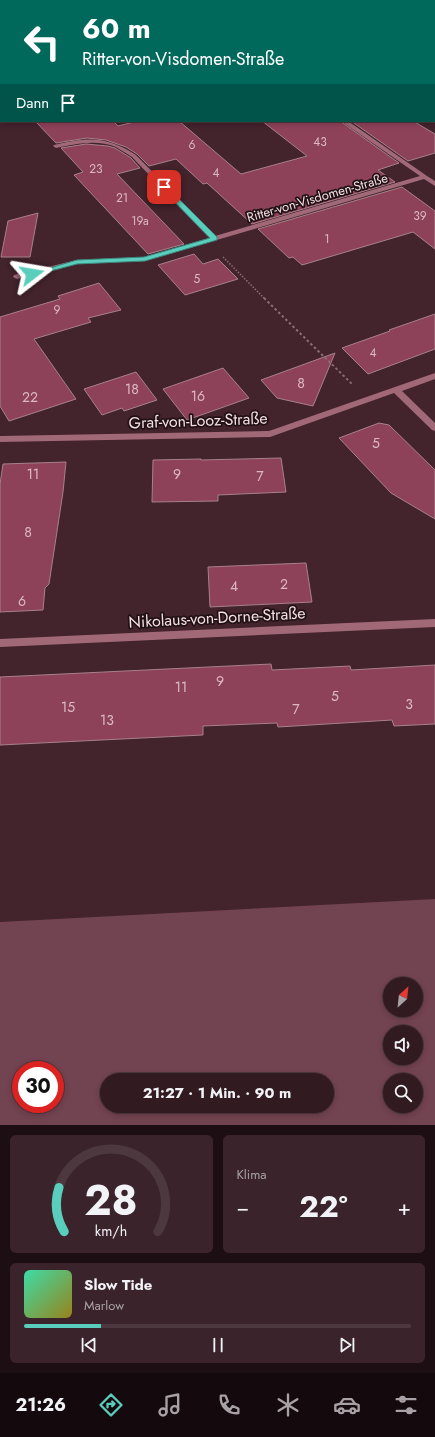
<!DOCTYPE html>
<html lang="de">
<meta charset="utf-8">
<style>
:root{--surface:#321a21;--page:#3a232a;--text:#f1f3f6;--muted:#a8a1a5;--line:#4d383f;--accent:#5acebd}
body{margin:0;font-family:Jost,sans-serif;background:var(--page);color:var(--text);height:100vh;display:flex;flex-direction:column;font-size:15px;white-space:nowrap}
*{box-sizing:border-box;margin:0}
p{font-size:13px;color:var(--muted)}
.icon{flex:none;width:22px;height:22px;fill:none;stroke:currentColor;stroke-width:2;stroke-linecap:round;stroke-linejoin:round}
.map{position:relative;height:1125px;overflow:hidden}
.side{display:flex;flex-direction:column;gap:10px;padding:10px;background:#1c0e12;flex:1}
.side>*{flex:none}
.hud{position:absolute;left:0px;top:0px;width:435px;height:122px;box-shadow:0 2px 6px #0003,0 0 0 1px var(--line);background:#00695c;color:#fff;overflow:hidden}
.needle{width:26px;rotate:27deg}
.fabs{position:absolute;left:383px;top:977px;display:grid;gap:8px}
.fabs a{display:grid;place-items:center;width:40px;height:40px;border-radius:50%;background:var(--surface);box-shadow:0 2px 6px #0003,0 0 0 1px var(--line);font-size:20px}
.speed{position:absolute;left:12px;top:1061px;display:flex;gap:8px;font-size:20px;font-weight:700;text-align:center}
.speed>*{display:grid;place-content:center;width:52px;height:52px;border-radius:50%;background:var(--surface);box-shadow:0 2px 6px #0003,0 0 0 1px var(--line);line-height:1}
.speed .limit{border:6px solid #d22;background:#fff;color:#111}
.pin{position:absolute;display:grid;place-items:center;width:34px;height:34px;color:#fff;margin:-17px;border-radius:8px;box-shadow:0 2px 6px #0006}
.me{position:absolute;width:44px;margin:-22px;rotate:76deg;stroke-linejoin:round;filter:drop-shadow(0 0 3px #0008)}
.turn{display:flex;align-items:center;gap:14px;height:84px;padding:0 16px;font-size:18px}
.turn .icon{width:52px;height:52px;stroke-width:2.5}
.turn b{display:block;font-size:28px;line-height:34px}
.then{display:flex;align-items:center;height:38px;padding:0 16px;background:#0003;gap:8px;font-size:15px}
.big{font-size:30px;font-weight:700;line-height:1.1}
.side .card{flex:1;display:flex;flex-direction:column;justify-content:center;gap:6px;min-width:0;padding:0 14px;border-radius:6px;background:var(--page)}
.side .dial{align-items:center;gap:0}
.dial svg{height:104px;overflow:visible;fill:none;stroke:var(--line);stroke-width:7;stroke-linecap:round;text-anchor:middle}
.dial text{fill:var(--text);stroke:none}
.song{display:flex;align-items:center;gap:12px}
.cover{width:48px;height:48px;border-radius:6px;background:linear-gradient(135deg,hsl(160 70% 55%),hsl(50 70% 35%))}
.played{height:4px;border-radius:2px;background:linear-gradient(90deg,var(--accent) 20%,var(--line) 20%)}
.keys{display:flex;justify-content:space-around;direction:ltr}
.heat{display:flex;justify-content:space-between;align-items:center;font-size:22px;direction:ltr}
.side .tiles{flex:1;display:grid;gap:10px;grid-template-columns:1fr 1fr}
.card:last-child{grid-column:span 2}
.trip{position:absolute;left:100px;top:1073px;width:234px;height:40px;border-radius:20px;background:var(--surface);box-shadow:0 2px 6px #0003,0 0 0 1px var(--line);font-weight:700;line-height:40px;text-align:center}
.menu{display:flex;height:64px;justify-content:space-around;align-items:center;background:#140a0d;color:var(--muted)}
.menu .icon{width:28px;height:28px}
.menu .selected{color:var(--accent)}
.menu b{font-size:18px;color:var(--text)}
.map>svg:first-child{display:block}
</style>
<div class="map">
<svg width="435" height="1125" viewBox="0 0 435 1125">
<rect width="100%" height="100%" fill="#43232c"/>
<g fill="#724350" fill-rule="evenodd">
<polygon points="295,0 435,0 435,20 434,1"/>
<path d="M435,899v226h-435v-203zM390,984h26v26h-26zM390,1032h26v26h-26zM21,1070h34v34h-34zM107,1080h220v26h-220zM390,1080h26v26h-26z"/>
</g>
<g fill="#8e425a" stroke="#a7818a">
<polygon points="35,121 113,121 118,126 138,121 179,121 241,174 307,156 262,121 340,121 399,163 378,170 395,182 252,224 207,183 203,184 176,159 149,166 137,154 126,147 106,140 87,138 56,143"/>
<polygon points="351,121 413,121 435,134 435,153 408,161"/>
<polygon points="86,144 108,146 115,148 131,158 140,168 117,174 184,244 148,254 74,175 83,172 61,148"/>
<polygon points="402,187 435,211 435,249 413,232 302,265 293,257 289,258 258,229"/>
<polygon points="38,213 30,257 1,257 8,221"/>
<polygon points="194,254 203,264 218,259 238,279 185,295 158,265"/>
<polygon points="99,283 121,310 88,318 91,322 34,339 76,399 9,421 0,406 0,317 60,299 58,296"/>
<polygon points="435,314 435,349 368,374 342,348 390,331 389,330"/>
<polygon points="335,353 313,406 277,398 261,380"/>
<polygon points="223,368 249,398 187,420 163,389"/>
<polygon points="136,372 157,400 124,411 122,408 102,415 84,389"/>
<polygon points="379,423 389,425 435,470 435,519 391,493 339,438"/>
<polygon points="281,458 286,492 218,495 218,501 152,502 153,460 201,459 201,460"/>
<polygon points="66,462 63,492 49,584 45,588 43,610 0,612 0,484 3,464"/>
<polygon points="306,563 312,602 210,607 208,567"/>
<polygon points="271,664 272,670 350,666 351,670 435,665 435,724 394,726 392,720 278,727 277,723 203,726 203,735 0,745 0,677"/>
</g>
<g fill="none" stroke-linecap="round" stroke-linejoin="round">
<polyline stroke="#8a6e76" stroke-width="1.5" stroke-dasharray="1.5 1.5" stroke-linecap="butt" points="223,257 265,299"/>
<polyline stroke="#8a6e76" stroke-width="2" stroke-dasharray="2.5 2.5" stroke-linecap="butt" points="264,298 352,384"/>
<g fill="#a16978" fill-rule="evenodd">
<rect x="0" y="24" width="1" height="2"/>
<rect x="434" y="67" width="1" height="4"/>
<path d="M341,121h7l79,55 8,5v5l-11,-7 -279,82 -68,3 -60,15 -4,-2 1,-2 63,-15 68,-3 64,-19 -77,-81c-5,-3 -11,-7 -16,-10 -19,-8 -41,-3 -60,1l-3,-2 1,-1c34,-8 52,-9 82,10l79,81 205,-60z"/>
<polygon points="435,373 435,379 402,391 435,423 435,431 432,430 394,393 270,437 0,442 0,436 269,431"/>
<polygon points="435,619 435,627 0,647 0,639"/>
</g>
</g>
<polygon fill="#5acebd" stroke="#3a867b" points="162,186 166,186 217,237 217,240 145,261 77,264 32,276 29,274 77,260 144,257 210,238 162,189"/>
<g text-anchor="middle" stroke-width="3.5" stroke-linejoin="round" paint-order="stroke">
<g font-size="12" fill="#dbb8c2">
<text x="320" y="146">43</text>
<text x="192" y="149">6</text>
<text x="96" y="173">23</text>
<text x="216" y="177">4</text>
<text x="122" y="202">21</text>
<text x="420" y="220">39</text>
<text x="140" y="225">19a</text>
<text x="327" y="243">1</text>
<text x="197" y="283">5</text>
<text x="57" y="314">9</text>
<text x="373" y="357">4</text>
</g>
<g font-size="13" fill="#f5dfe4" stroke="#201115">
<text transform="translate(317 197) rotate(-16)" y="5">Ritter-von-Visdomen-Straße</text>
</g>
<g font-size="14" fill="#dbb8c2">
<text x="301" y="388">8</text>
<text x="132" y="394">18</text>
<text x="198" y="401">16</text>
<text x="30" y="402">22</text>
<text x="376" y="448">5</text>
<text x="33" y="479">11</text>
<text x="177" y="479">9</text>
<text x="260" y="481">7</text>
<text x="28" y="537">8</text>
<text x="284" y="589">2</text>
<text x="234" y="591">4</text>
<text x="22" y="606">6</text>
<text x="220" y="686">9</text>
<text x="181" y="692">11</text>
<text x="335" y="701">5</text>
<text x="409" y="709">3</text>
<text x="68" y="712">15</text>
<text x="296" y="714">7</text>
<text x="107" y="725">13</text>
</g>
<g font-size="16" fill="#f5dfe4" stroke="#201115">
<text transform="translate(198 420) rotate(-2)" y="6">Graf-von-Looz-Straße</text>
<text transform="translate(217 617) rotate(-3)" y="6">Nikolaus-von-Dorne-Straße</text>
</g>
</g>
</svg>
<div class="fabs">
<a><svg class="needle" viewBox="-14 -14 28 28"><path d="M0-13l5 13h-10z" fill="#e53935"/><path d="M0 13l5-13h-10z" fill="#a8a1a5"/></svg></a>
<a><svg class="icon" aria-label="sound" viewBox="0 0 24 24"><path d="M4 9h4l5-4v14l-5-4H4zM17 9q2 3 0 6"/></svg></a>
<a><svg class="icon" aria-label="search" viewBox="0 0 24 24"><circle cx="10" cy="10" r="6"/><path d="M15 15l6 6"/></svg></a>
</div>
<div class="speed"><div class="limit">30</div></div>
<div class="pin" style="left:164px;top:187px;background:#d93025"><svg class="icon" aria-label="arrive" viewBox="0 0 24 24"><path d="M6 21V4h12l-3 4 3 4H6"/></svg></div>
<svg class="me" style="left:32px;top:274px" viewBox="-20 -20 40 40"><path d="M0-17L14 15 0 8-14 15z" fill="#5acebd" stroke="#fff" stroke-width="4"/></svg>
<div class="trip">21:27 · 1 Min. · 90 m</div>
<div class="hud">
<div class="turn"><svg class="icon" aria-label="left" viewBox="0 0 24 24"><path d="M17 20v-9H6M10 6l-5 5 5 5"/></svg><div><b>60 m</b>Ritter-von-Visdomen-Straße</div></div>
<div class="then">Dann<svg class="icon" aria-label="arrive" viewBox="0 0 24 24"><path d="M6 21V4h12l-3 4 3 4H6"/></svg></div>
</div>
</div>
<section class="side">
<div class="tiles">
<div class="card dial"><svg viewBox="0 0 100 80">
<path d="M14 69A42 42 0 1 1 86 69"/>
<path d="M14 69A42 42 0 0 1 10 35" stroke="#5acebd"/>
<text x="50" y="56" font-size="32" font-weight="700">28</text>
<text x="50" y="72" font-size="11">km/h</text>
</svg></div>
<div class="card"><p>Klima</p>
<div class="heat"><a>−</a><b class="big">22°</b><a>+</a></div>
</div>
<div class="card">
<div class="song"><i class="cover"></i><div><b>Slow Tide</b><p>Marlow</p></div></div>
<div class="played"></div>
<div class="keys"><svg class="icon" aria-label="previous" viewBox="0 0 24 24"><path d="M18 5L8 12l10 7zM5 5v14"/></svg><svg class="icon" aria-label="pause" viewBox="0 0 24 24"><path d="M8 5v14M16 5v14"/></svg><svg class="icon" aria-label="next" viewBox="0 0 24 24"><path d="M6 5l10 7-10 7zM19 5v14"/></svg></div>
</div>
</div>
</section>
<nav class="menu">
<b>21:26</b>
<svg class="icon selected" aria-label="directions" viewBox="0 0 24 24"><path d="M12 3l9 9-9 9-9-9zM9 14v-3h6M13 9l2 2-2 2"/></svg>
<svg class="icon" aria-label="music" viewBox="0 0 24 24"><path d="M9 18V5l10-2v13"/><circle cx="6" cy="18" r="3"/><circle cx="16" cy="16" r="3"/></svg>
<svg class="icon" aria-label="phone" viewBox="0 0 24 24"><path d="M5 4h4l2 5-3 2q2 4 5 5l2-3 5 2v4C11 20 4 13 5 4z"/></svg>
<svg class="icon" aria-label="climate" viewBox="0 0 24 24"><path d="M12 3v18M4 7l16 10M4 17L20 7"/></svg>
<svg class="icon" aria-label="car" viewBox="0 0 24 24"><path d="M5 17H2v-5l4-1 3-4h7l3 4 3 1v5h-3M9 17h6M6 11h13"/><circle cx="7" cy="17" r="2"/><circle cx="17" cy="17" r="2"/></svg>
<svg class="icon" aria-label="filters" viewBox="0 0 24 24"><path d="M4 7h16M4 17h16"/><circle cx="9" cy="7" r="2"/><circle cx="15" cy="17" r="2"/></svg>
</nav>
